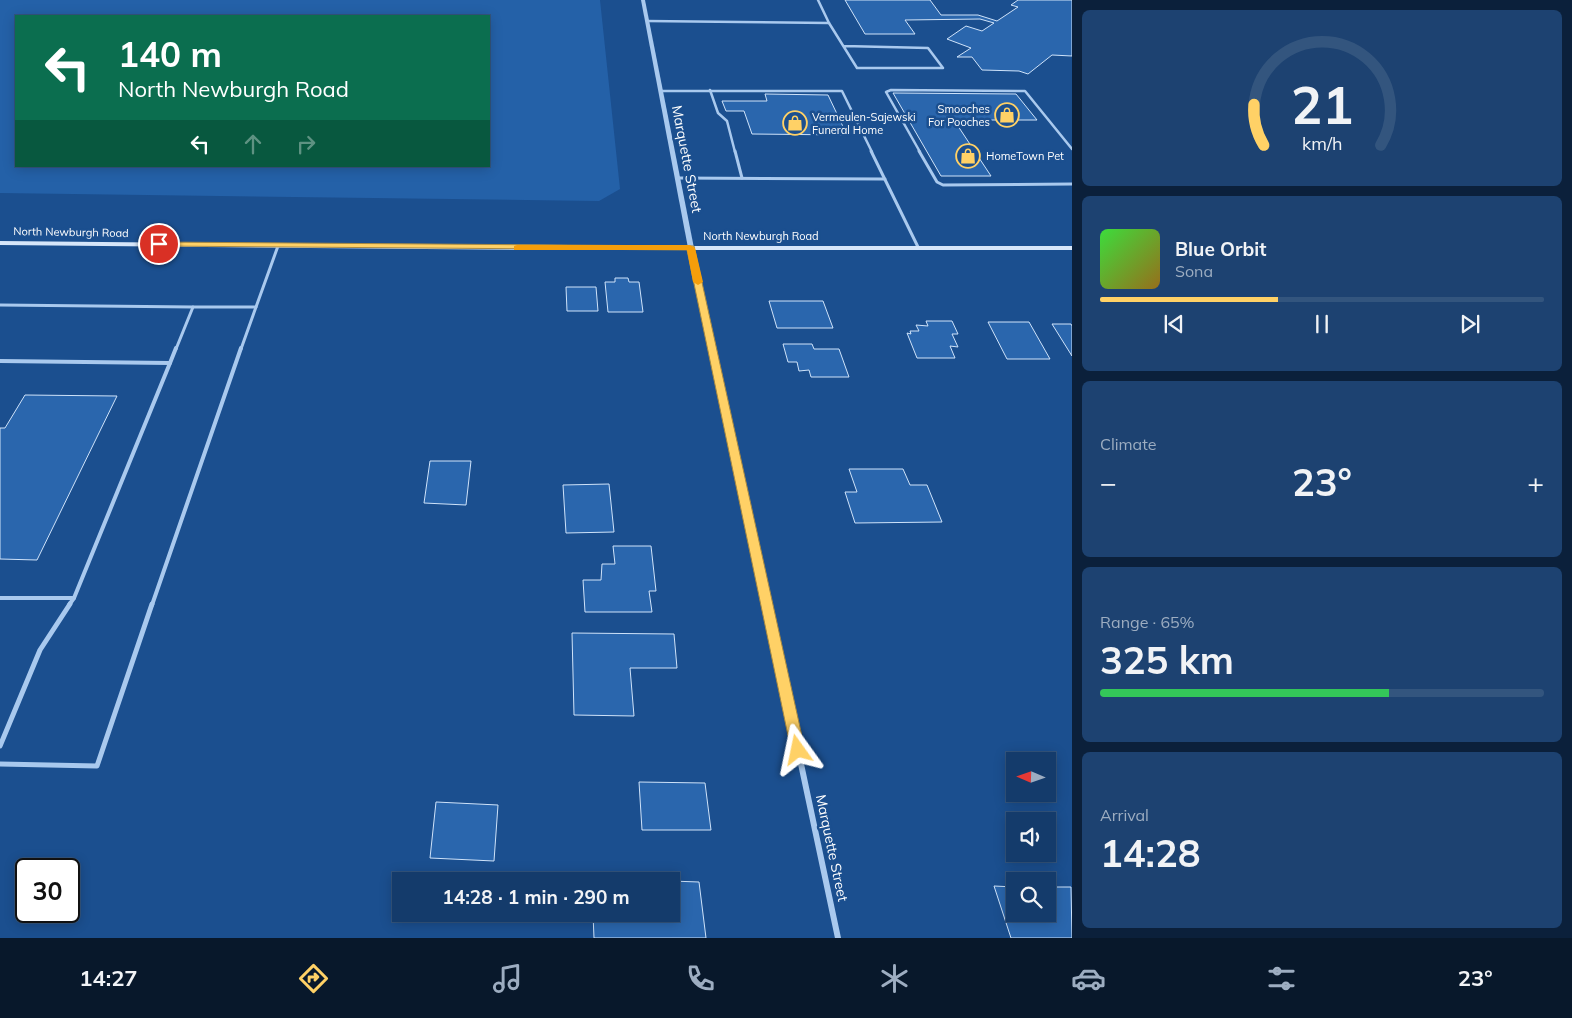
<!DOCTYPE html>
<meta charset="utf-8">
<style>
:root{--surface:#143b6b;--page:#1d4271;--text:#f1f3f6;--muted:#9dadc1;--line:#33557e;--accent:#ffd166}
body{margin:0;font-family:Mulish,sans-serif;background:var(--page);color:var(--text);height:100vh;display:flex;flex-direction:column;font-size:19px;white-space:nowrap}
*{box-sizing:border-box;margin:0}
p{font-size:16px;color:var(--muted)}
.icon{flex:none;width:28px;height:28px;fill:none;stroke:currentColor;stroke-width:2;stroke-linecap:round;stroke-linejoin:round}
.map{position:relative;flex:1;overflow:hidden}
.sheet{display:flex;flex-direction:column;gap:10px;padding:10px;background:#0b203b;width:500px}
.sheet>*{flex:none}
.hud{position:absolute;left:15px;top:15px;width:475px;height:152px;border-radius:0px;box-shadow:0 2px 12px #0003,0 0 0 1px var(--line);background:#0b6e4f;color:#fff;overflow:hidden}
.needle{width:32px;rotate:272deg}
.tools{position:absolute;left:1006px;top:752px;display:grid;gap:10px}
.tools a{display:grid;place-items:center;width:50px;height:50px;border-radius:0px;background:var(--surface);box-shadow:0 2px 12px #0003,0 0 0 1px var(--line);font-size:25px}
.speed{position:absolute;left:15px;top:858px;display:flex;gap:10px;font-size:25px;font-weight:700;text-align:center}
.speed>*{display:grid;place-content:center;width:65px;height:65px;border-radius:50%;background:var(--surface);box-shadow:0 2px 12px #0003,0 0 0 1px var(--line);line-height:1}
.speed .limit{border:2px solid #111;border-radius:8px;background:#fff;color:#111}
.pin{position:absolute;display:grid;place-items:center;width:42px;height:42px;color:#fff;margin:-21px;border:2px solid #fff;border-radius:50%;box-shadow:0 1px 5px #0007}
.me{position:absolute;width:55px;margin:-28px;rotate:348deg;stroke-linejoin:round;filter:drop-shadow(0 0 4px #0008)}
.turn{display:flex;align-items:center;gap:18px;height:105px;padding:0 20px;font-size:22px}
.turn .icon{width:65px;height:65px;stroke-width:2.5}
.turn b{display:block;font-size:35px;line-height:42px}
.lanes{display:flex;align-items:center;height:48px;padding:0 20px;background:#0003;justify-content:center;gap:25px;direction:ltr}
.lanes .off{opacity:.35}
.big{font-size:38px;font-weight:700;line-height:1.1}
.sheet .widget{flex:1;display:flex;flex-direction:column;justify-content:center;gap:8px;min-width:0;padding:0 18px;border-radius:8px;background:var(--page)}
.sheet .dial{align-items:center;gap:0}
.dial svg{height:130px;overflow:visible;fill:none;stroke:var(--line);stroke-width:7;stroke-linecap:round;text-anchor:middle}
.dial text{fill:var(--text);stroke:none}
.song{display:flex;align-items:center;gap:15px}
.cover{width:60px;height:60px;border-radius:8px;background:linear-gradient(135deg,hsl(120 70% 55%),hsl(40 70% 35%))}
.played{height:5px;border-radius:2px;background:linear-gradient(90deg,var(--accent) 40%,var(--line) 40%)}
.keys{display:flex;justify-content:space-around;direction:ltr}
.heat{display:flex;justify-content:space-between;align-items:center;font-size:28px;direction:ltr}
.charge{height:8px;border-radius:4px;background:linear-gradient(90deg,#34c759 65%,var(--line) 0)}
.trip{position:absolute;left:392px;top:872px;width:288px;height:50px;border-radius:0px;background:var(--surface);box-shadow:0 2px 12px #0003,0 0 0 1px var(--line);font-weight:700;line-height:50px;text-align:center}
.tabs{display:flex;height:80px;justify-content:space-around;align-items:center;background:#08182b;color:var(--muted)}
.tabs .icon{width:35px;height:35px}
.tabs .current{color:var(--accent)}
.tabs b{font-size:22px;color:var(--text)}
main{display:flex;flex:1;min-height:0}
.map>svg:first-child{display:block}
</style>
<main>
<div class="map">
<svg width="1072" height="938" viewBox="0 0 1072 938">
<rect width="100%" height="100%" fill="#1b4f8f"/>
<path fill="#2461a8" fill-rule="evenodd" d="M0,0h600l20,189 -21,12 -599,-8zM16,16h473v150h-473z"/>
<g fill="#2a66ad" stroke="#cfe3fa">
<polygon points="845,0 930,0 941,15 978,15 997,21 1018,7 1011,5 1018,0 1072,0 1072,56 1052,55 1028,74 1019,71 982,70 972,57 957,57 971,48 947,39 966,26 982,31 994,23 980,19 905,20 915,34 865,34"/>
<polygon points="893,93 1016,94 1037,120 954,120 991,176 941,176"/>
<polygon points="765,94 828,95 847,135 752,134 744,111 726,111 722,101 767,101"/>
<polygon points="615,278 628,278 629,282 639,282 643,312 608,312 605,282 615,282"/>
<polygon points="566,287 596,287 598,311 567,311"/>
<polygon points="769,301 823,301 833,328 777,328"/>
<polygon points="926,321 952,321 958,334 952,334 958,347 950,346 955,358 917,358 907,333 911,334 910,331 919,331 916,325 928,326"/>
<polygon points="988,322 1029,322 1050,359 1007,359"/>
<polygon points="1052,324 1071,324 1072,326 1072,356"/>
<polygon points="783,344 812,344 814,349 839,349 849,377 811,377 809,370 799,371 797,362 788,362"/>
<polygon points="25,395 117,396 37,560 0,559 0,428 5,428"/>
<polygon points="430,461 471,461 466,505 424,503"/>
<polygon points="849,469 903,469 910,485 927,485 942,522 855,523 845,492 857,492"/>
<polygon points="609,484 614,532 566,533 563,485"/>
<polygon points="613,546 651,546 656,591 649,591 652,612 585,612 583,580 601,580 602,564 615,564"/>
<polygon points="572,633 674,634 677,668 630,668 634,716 574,715"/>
<polygon points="639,782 705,783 711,830 642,830"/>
<polygon points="436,802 498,805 494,861 430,858"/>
<polygon points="671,881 699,882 706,938 594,938 593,914 671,914"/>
<polygon points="994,886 1015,887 1015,914 1048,914 1048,887 1071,887 1072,938 1011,938"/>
</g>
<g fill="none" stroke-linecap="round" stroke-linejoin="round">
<g stroke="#a9c9ee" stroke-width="2.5">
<polyline points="647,21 829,23 818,0"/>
<polyline points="829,23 857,68 943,68 928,48 844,46"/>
<polyline points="710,90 718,113 727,121 735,152"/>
<polyline points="661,91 842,91 872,152"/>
<polyline points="920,152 886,92 891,90 1025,91 1072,149"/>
</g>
<g stroke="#a9c9ee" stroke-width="3">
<polyline points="735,151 742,178"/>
<polyline points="871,151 918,247"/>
<polyline points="919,151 937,182 943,185 1072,184"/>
<polyline points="678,178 885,179"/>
<polyline points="0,305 193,307"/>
<polyline points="176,349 193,307 256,307 278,246"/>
<polyline points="241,349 256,307"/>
</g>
<g stroke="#a9c9ee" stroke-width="4">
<polyline points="0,361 170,363 74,598 0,598"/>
<polyline points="170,363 176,348"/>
<polyline points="69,605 74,598"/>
<polyline points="152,605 241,348"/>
</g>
<g stroke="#a9c9ee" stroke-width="5">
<polyline points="0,746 40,650 70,604"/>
<polyline points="0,764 97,766 152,604"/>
</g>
<polyline stroke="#a9c9ee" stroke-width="4" points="691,248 713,349"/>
<polyline stroke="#a9c9ee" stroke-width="5" points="712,348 767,605"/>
<polyline stroke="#a9c9ee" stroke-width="6" points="767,604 838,938"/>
<polygon fill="#a9c9ee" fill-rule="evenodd" points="641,0 645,0 694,248 691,250 688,248"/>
<polygon fill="#d6e6fa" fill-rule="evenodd" points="0,241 525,246 1072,246 1072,250 525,250 0,245"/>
</g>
<polygon fill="#ffd166" stroke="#a68842" points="159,242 694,246 805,750 803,755 798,757 793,755 791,750 687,250 156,246 156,243"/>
<polygon fill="#f59e0b" points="517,245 690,245 695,248 703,282 698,285 693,282 687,250 514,250 514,246"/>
<defs>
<g id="shop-ring" transform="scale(1.25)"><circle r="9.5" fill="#1b4f8f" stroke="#ffd166" stroke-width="1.5"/><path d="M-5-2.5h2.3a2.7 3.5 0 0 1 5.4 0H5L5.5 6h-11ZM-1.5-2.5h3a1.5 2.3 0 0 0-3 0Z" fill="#ffd166"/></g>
</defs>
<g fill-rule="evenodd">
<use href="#shop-ring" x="1007" y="115"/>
<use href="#shop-ring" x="795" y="123"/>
<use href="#shop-ring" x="968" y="156"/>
</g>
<g text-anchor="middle" stroke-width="5" stroke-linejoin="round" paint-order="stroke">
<g font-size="11" fill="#fff" stroke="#1b4f8f" text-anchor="start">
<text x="990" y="113" text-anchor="end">Smooches<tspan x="990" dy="13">For Pooches</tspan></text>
<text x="812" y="121">Vermeulen-Sajewski<tspan x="812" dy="13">Funeral Home</tspan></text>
<text x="986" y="160">HomeTown Pet</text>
</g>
<g font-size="11" fill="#fff" stroke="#1b4f8f">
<text transform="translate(71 232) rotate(1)" y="4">North Newburgh Road</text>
<text x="761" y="240">North Newburgh Road</text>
</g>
<g font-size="14" fill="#fff" stroke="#1b4f8f">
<text transform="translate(687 159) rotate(79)" y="5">Marquette Street</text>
<text transform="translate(832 848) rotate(78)" y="5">Marquette Street</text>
</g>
</g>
</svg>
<div class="tools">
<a><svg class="needle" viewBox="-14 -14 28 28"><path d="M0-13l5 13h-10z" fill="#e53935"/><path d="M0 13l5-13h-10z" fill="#9dadc1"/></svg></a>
<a><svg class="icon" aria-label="sound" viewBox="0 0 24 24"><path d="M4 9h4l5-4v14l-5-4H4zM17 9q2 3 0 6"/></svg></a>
<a><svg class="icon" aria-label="search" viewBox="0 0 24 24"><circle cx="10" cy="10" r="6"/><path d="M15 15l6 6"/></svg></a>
</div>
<div class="speed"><div class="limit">30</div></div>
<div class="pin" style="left:159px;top:244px;background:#d93025"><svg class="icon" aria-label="arrive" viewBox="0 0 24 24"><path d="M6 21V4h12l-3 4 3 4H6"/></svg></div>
<svg class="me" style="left:798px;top:750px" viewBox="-20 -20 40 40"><path d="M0-17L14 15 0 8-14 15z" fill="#ffd166" stroke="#fff" stroke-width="4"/></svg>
<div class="trip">14:28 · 1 min · 290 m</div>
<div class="hud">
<div class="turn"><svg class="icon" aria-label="left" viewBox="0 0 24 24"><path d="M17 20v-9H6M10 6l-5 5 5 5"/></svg><div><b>140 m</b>North Newburgh Road</div></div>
<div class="lanes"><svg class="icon" aria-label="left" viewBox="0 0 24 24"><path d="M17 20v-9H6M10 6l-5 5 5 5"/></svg><svg class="icon off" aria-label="ahead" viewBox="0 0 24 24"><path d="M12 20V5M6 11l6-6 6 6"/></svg><svg class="icon off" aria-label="right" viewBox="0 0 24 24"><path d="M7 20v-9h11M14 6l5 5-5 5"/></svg></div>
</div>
</div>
<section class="sheet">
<div class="widget dial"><svg viewBox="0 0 100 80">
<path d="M14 69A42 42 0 1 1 86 69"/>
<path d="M14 69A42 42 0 0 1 8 44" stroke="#ffd166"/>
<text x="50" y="56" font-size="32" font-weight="700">21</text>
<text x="50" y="72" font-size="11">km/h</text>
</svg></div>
<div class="widget">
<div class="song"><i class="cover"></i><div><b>Blue Orbit</b><p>Sona</p></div></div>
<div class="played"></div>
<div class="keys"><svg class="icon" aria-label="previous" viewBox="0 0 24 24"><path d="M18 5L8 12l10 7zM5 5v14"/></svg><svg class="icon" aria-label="pause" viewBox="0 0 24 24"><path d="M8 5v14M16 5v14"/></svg><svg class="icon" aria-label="next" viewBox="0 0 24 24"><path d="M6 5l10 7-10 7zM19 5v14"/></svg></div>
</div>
<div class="widget"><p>Climate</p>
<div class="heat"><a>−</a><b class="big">23°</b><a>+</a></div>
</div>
<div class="widget"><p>Range · 65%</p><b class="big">325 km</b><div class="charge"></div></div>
<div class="widget"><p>Arrival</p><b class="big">14:28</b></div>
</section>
</main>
<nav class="tabs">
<b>14:27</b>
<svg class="icon current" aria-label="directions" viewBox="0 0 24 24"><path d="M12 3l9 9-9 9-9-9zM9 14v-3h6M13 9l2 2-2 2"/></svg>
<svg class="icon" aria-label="music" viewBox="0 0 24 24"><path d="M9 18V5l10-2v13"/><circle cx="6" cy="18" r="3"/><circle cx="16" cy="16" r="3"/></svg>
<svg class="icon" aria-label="phone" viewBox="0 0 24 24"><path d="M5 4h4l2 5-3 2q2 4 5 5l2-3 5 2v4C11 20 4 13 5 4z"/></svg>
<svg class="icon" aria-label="climate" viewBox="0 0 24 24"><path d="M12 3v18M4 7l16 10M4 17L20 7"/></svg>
<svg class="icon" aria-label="car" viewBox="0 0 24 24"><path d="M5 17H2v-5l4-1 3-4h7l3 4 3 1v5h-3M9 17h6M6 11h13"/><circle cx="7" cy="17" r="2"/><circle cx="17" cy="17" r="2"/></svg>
<svg class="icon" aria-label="filters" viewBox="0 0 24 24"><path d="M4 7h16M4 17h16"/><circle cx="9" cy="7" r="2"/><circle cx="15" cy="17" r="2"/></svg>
<b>23°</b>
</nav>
